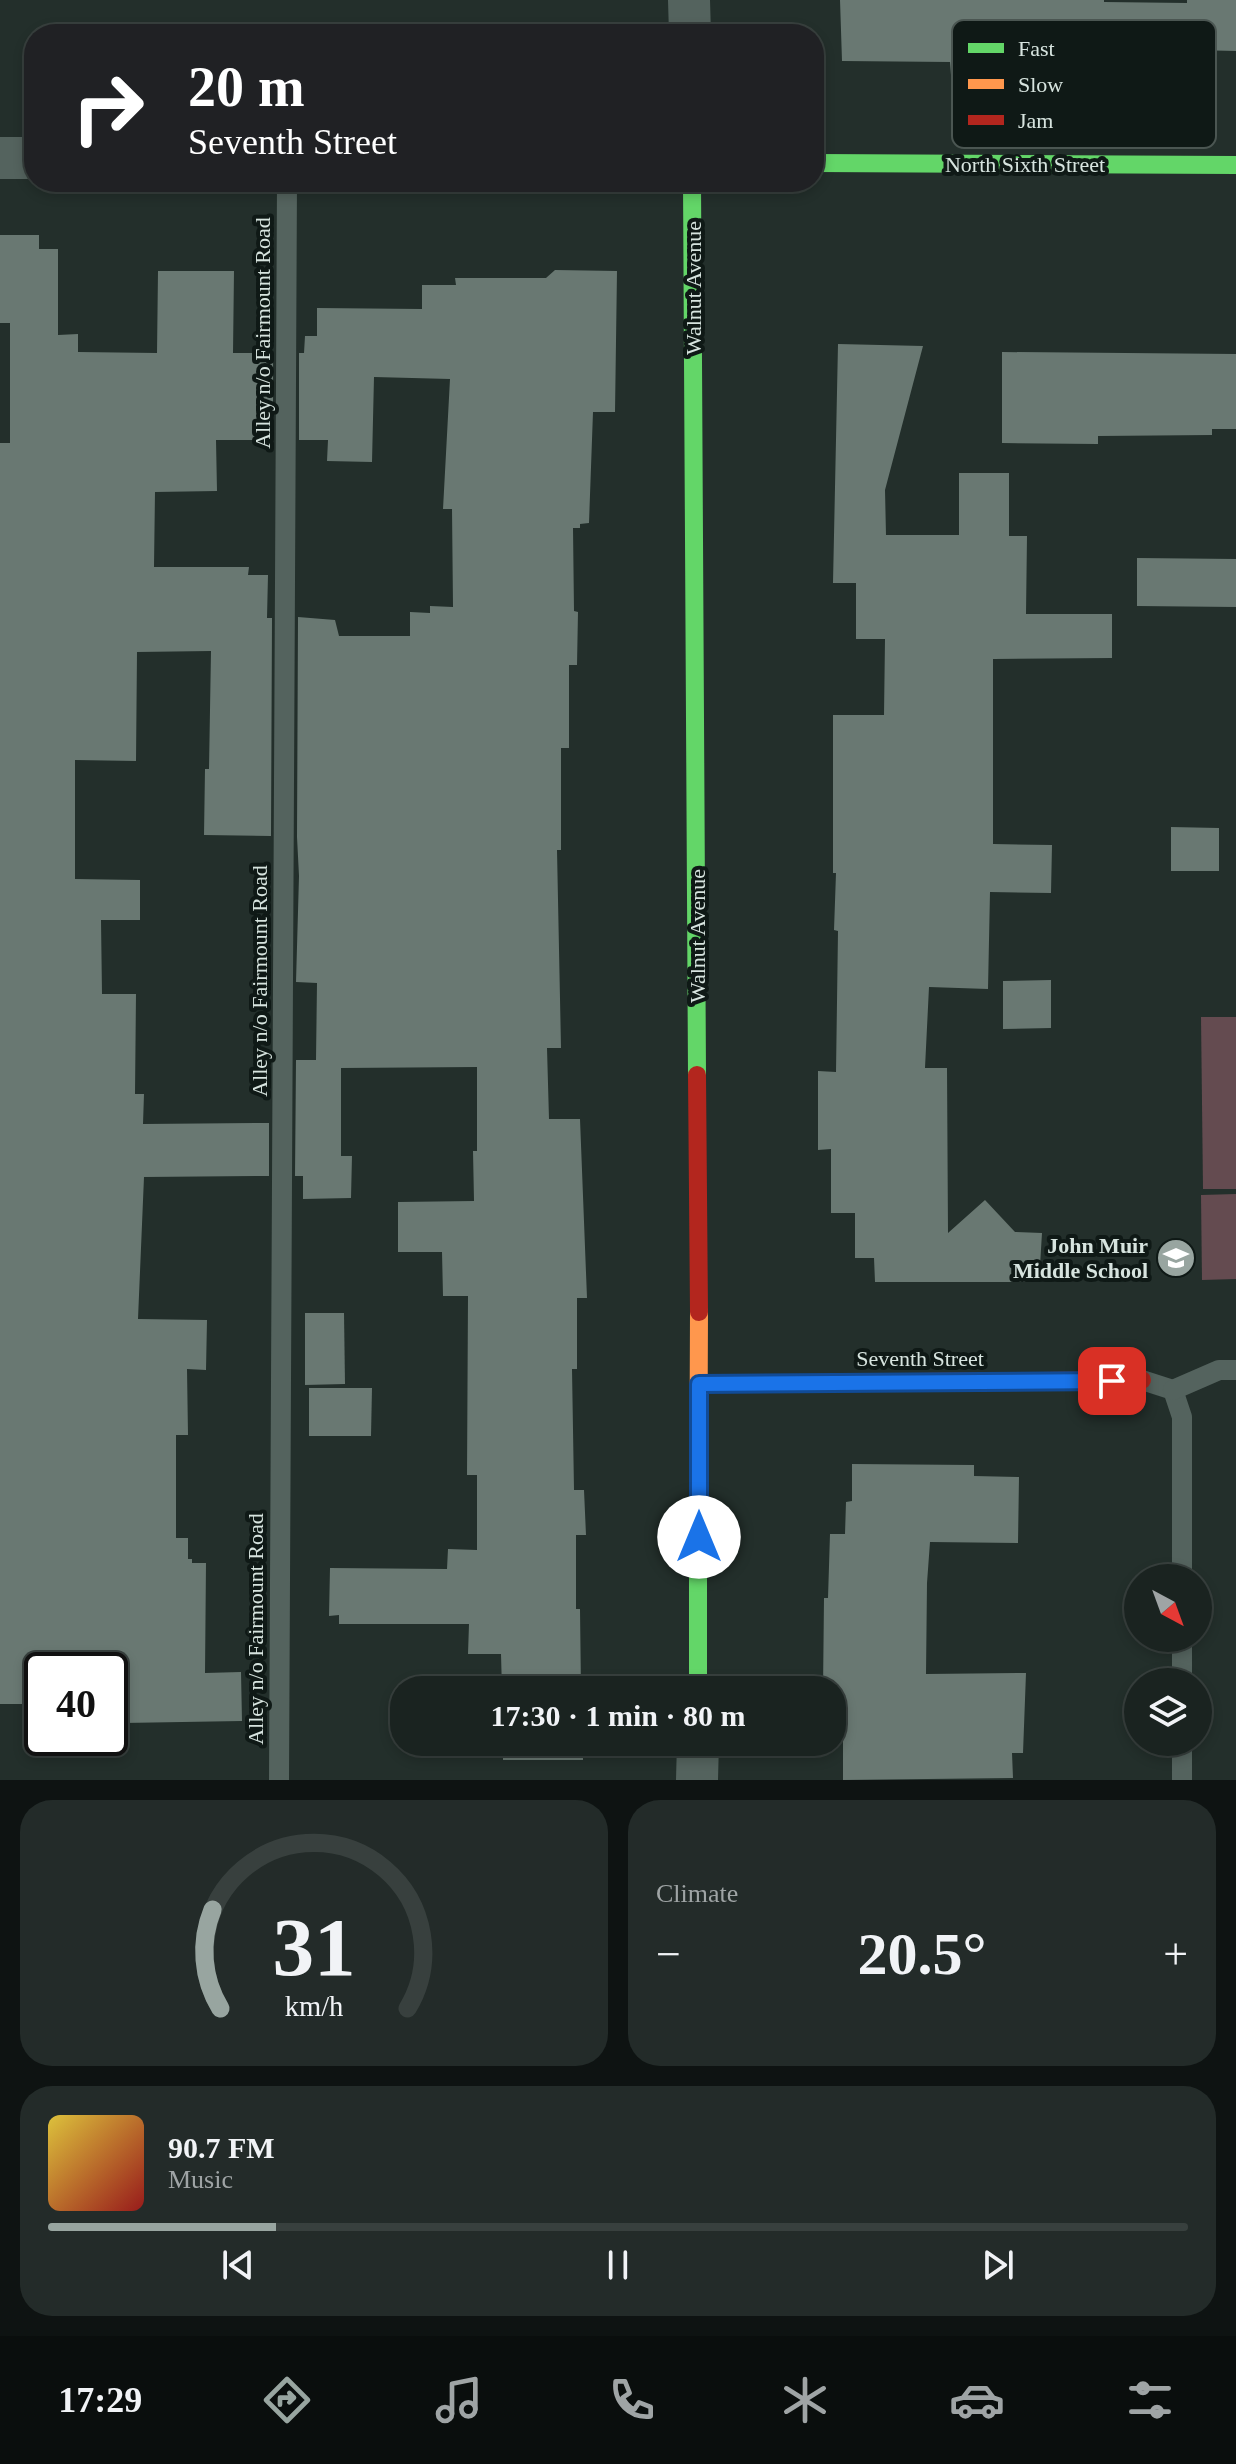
<!DOCTYPE html>
<meta charset="utf-8">
<style>
:root{--surface:#1a2320;--page:#232b29;--text:#f1f3f6;--muted:#9fa4a5;--line:#38403e;--accent:#98a5a0}
body{margin:0;font-family:"Times New Roman",serif;background:var(--page);color:var(--text);height:100vh;display:flex;flex-direction:column;font-size:30px;white-space:nowrap}
*{box-sizing:border-box;margin:0}
p{font-size:26px;color:var(--muted)}
.icon{flex:none;width:44px;height:44px;fill:none;stroke:currentColor;stroke-width:2;stroke-linecap:round;stroke-linejoin:round}
.map{position:relative;height:1780px;overflow:hidden}
.panel{display:flex;flex-direction:column;gap:20px;padding:20px;background:#0e1312;flex:1}
.panel>*{flex:none}
.banner{position:absolute;left:24px;top:24px;width:800px;height:168px;border-radius:32px;box-shadow:0 4px 12px #0003,0 0 0 2px var(--line);background:#202124;color:#fff;overflow:hidden}
.needle{width:52px;rotate:139deg}
.buttons{position:absolute;left:1124px;top:1564px;display:grid;gap:16px}
.buttons a{display:grid;place-items:center;width:88px;height:88px;border-radius:50%;background:var(--surface);box-shadow:0 4px 12px #0003,0 0 0 2px var(--line);font-size:40px}
.speed{position:absolute;left:24px;top:1652px;display:flex;gap:16px;font-size:40px;font-weight:700;text-align:center}
.speed>*{display:grid;place-content:center;width:104px;height:104px;border-radius:50%;background:var(--surface);box-shadow:0 4px 12px #0003,0 0 0 2px var(--line);line-height:1}
.speed .limit{border:4px solid #111;border-radius:12px;background:#fff;color:#111}
.pin{position:absolute;display:grid;place-items:center;width:68px;height:68px;color:#fff;margin:-34px;border-radius:16px;box-shadow:0 4px 12px #0006}
.me{position:absolute;width:88px;margin:-44px;rotate:0deg;stroke-linejoin:round;filter:drop-shadow(0 0 6px #0008)}
.turn{display:flex;align-items:center;gap:28px;height:168px;padding:0 32px;font-size:36px}
.turn .icon{width:104px;height:104px;stroke-width:2.5}
.turn b{display:block;font-size:56px;line-height:68px}
.big{font-size:60px;font-weight:700;line-height:1.1}
.panel .widget{flex:1;display:flex;flex-direction:column;justify-content:center;gap:12px;min-width:0;padding:0 28px;border-radius:32px;background:var(--page)}
.panel .dial{align-items:center;gap:0}
.dial svg{height:208px;overflow:visible;fill:none;stroke:var(--line);stroke-width:7;stroke-linecap:round;text-anchor:middle}
.dial text{fill:var(--text);stroke:none}
.song{display:flex;align-items:center;gap:24px}
.cover{width:96px;height:96px;border-radius:12px;background:linear-gradient(135deg,hsl(50 70% 55%),hsl(0 70% 35%))}
.played{height:8px;border-radius:4px;background:linear-gradient(90deg,var(--accent) 20%,var(--line) 20%)}
.keys{display:flex;justify-content:space-around;direction:ltr}
.heat{display:flex;justify-content:space-between;align-items:center;font-size:44px;direction:ltr}
.panel .tiles{flex:1;display:grid;gap:20px;grid-template-columns:1fr 1fr}
.widget:last-child{grid-column:span 2}
.trip{position:absolute;left:390px;top:1676px;width:456px;height:80px;border-radius:32px;background:var(--surface);box-shadow:0 4px 12px #0003,0 0 0 2px var(--line);font-weight:700;line-height:80px;text-align:center}
.menu{display:flex;height:128px;justify-content:space-around;align-items:center;background:#0a0e0d;color:var(--muted)}
.menu .icon{width:56px;height:56px}
.menu .on{color:var(--accent)}
.menu b{font-size:36px;color:var(--text)}
.map>svg:first-child{display:block}
</style>
<div class="map">
<svg width="1236" height="1780" viewBox="0 0 1236 1780">
<rect width="100%" height="100%" fill="#232f2b"/>
<g fill="#644b50">
<polygon points="1201,1017 1236,1017 1236,1189 1203,1189"/>
<polygon points="1236,1194 1236,1279 1202,1280 1201,1195"/>
</g>
<g fill="#697872">
<polygon points="840,0 1104,0 1104,2 1187,3 1187,0 1236,0 1236,51 1193,50 1193,67 1143,67 1143,59 1055,58 1055,77 951,75 950,62 842,61"/>
<polygon points="0,235 39,235 39,249 58,249 58,335 78,334 78,352 157,353 158,271 234,271 233,353 273,353 273,440 216,440 217,491 155,492 154,567 249,567 248,575 268,575 267,618 272,618 271,836 204,835 205,769 209,769 211,651 137,652 136,761 75,760 75,879 140,880 140,920 101,920 102,994 136,994 135,1094 144,1094 143,1124 269,1123 269,1176 144,1177 138,1319 207,1320 206,1370 187,1369 188,1435 176,1435 176,1538 188,1538 188,1559 192,1559 192,1563 206,1563 205,1673 241,1672 242,1721 123,1723 122,1670 42,1670 42,1704 0,1704 0,443 10,443 10,323 0,323"/>
<polygon points="555,270 617,271 615,412 593,412 589,523 580,524 580,528 573,528 574,611 578,612 577,665 569,665 569,748 561,748 561,850 557,850 561,1048 547,1048 549,1119 580,1119 587,1298 577,1298 577,1369 572,1369 574,1490 584,1490 586,1535 576,1535 576,1609 580,1609 581,1690 502,1690 501,1654 468,1654 469,1624 339,1624 339,1615 329,1616 330,1568 447,1569 448,1549 477,1550 477,1475 467,1475 468,1296 443,1296 442,1252 398,1252 398,1202 474,1201 473,1151 477,1151 477,1067 341,1068 341,1156 352,1156 351,1198 303,1199 303,1176 295,1176 296,1060 316,1060 317,983 296,982 299,876 297,837 298,617 335,620 339,636 410,636 410,612 430,613 430,606 453,607 452,509 443,509 450,379 374,377 372,462 327,461 328,440 299,440 299,353 304,353 305,336 317,336 317,308 422,309 422,285 456,285 455,278 546,278"/>
<polygon points="838,344 923,346 885,490 886,535 959,535 959,473 1009,473 1009,536 1027,536 1026,614 1112,614 1112,658 993,659 993,844 1052,845 1051,893 990,892 988,989 929,987 925,1068 947,1068 948,1233 985,1200 1015,1232 1042,1233 1039,1282 875,1282 874,1258 855,1258 855,1213 831,1213 831,1149 818,1150 818,1071 836,1072 838,931 834,930 836,873 833,873 833,715 884,715 885,639 856,639 856,583 833,583"/>
<polygon points="1002,352 1236,354 1236,429 1212,429 1212,435 1098,436 1098,444 1002,443"/>
<polygon points="1137,558 1236,559 1236,607 1137,606"/>
<polygon points="1171,827 1219,828 1219,871 1171,871"/>
<polygon points="1051,980 1051,1028 1003,1029 1003,981"/>
<polygon points="305,1313 344,1313 345,1384 305,1385"/>
<polygon points="309,1388 372,1388 371,1436 309,1436"/>
<polygon points="852,1464 974,1465 974,1476 1019,1477 1018,1543 930,1542 927,1583 926,1674 1026,1673 1023,1753 1012,1753 1013,1778 843,1780 843,1714 832,1713 832,1690 823,1690 824,1598 828,1598 830,1534 845,1534 846,1502 852,1501"/>
<rect x="503" y="1742" width="80" height="18"/>
</g>
<g fill="none" stroke-linecap="round" stroke-linejoin="round">
<g stroke="#54635e" stroke-width="20">
<polyline points="1142,1380 1173,1390 1182,1417 1182,1578"/>
<polyline points="1173,1390 1219,1370 1236,1370"/>
<polyline points="1182,1682 1182,1638"/>
<polyline points="279,1780 287,182"/>
<polyline points="1182,1780 1182,1742"/>
</g>
<g stroke="#54635e" stroke-width="42">
<polyline points="689,0 690,34"/>
<polyline points="0,158 34,158"/>
<polyline points="697,1780 698,1742"/>
</g>
<g stroke="#63d668" stroke-width="18">
<polyline points="814,163 1236,165"/>
<polyline points="692,182 697,1075"/>
<polyline points="698,1690 698,1555"/>
</g>
<polyline stroke="#ff974d" stroke-width="18" points="698,1555 699,1312"/>
<g stroke="#b3261e" stroke-width="18">
<polyline points="697,1075 699,1312"/>
<polyline points="699,1384 1142,1380"/>
</g>
</g>
<g fill="none" stroke-linecap="round" stroke-linejoin="round">
<g stroke="#114b97" stroke-width="20">
<polyline id="route" points="699,1537 699,1384 1112,1381"/>
</g>
<use href="#route" stroke="#1a73e8" stroke-width="14"/>
</g>
<defs>
<g id="school-disc" transform="scale(2)"><circle r="9.5" fill="#98a5a0" stroke="#0f1916"/><path d="M0-5L7-2L0 1L-7-2ZM-4 1L0 2.5L4 1V4Q0 6-4 4Z" fill="#fff"/></g>
</defs>
<g fill-rule="evenodd">
<use href="#school-disc" x="1176" y="1258"/>
</g>
<g text-anchor="middle" stroke-width="8" stroke-linejoin="round" paint-order="stroke">
<g font-size="22" fill="#d7e4df" stroke="#0f1916">
<text x="1025" y="172">North Sixth Street</text>
<text transform="translate(693 288) rotate(-90)" y="8">Walnut Avenue</text>
<text transform="translate(262 333) rotate(-90)" y="8">Alley n/o Fairmount Road</text>
<text transform="translate(697 936) rotate(-90)" y="8">Walnut Avenue</text>
<text transform="translate(259 981) rotate(-90)" y="8">Alley n/o Fairmount Road</text>
<text x="920" y="1366">Seventh Street</text>
<text transform="translate(255 1629) rotate(-90)" y="8">Alley n/o Fairmount Road</text>
</g>
<g font-size="22" font-weight="bold" fill="#d7e4df" stroke="#0f1916" text-anchor="end">
<text x="1148" y="1253">John Muir<tspan x="1148" dy="25">Middle School</tspan></text>
</g>
</g>
<rect x="952" y="20" width="264" height="128" rx="12" fill="#0f1916" stroke="#4b5652" stroke-width="2"/>
<rect x="968" y="43" width="36" height="10" fill="#63d668"/>
<rect x="968" y="79" width="36" height="10" fill="#ff974d"/>
<rect x="968" y="115" width="36" height="10" fill="#b3261e"/>
<g font-size="22" fill="#d7e4df">
<text x="1018" y="56">Fast</text>
<text x="1018" y="92">Slow</text>
<text x="1018" y="128">Jam</text>
</g>
</svg>
<div class="buttons">
<a><svg class="needle" viewBox="-14 -14 28 28"><path d="M0-13l5 13h-10z" fill="#e53935"/><path d="M0 13l5-13h-10z" fill="#9fa4a5"/></svg></a>
<a><svg class="icon" aria-label="layers" viewBox="0 0 24 24"><path d="M12 4l9 5-9 5-9-5zM3 14l9 5 9-5"/></svg></a>
</div>
<div class="speed"><div class="limit">40</div></div>
<div class="pin" style="left:1112px;top:1381px;background:#d93025"><svg class="icon" aria-label="arrive" viewBox="0 0 24 24"><path d="M6 21V4h12l-3 4 3 4H6"/></svg></div>
<svg class="me" style="left:699px;top:1537px" viewBox="-20 -20 40 40"><circle r="19" fill="#fff"/><path d="M0-13L10 11 0 6-10 11z" fill="#1a73e8"/></svg>
<div class="trip">17:30 · 1 min · 80 m</div>
<div class="banner">
<div class="turn"><svg class="icon" aria-label="right" viewBox="0 0 24 24"><path d="M7 20v-9h11M14 6l5 5-5 5"/></svg><div><b>20 m</b>Seventh Street</div></div>
</div>
</div>
<section class="panel">
<div class="tiles">
<div class="widget dial"><svg viewBox="0 0 100 80">
<path d="M14 69A42 42 0 1 1 86 69"/>
<path d="M14 69A42 42 0 0 1 11 31" stroke="#98a5a0"/>
<text x="50" y="56" font-size="32" font-weight="700">31</text>
<text x="50" y="72" font-size="11">km/h</text>
</svg></div>
<div class="widget"><p>Climate</p>
<div class="heat"><a>−</a><b class="big">20.5°</b><a>+</a></div>
</div>
<div class="widget">
<div class="song"><i class="cover"></i><div><b>90.7 FM</b><p>Music</p></div></div>
<div class="played"></div>
<div class="keys"><svg class="icon" aria-label="previous" viewBox="0 0 24 24"><path d="M18 5L8 12l10 7zM5 5v14"/></svg><svg class="icon" aria-label="pause" viewBox="0 0 24 24"><path d="M8 5v14M16 5v14"/></svg><svg class="icon" aria-label="next" viewBox="0 0 24 24"><path d="M6 5l10 7-10 7zM19 5v14"/></svg></div>
</div>
</div>
</section>
<nav class="menu">
<b>17:29</b>
<svg class="icon on" aria-label="directions" viewBox="0 0 24 24"><path d="M12 3l9 9-9 9-9-9zM9 14v-3h6M13 9l2 2-2 2"/></svg>
<svg class="icon" aria-label="music" viewBox="0 0 24 24"><path d="M9 18V5l10-2v13"/><circle cx="6" cy="18" r="3"/><circle cx="16" cy="16" r="3"/></svg>
<svg class="icon" aria-label="phone" viewBox="0 0 24 24"><path d="M5 4h4l2 5-3 2q2 4 5 5l2-3 5 2v4C11 20 4 13 5 4z"/></svg>
<svg class="icon" aria-label="climate" viewBox="0 0 24 24"><path d="M12 3v18M4 7l16 10M4 17L20 7"/></svg>
<svg class="icon" aria-label="car" viewBox="0 0 24 24"><path d="M5 17H2v-5l4-1 3-4h7l3 4 3 1v5h-3M9 17h6M6 11h13"/><circle cx="7" cy="17" r="2"/><circle cx="17" cy="17" r="2"/></svg>
<svg class="icon" aria-label="filters" viewBox="0 0 24 24"><path d="M4 7h16M4 17h16"/><circle cx="9" cy="7" r="2"/><circle cx="15" cy="17" r="2"/></svg>
</nav>
